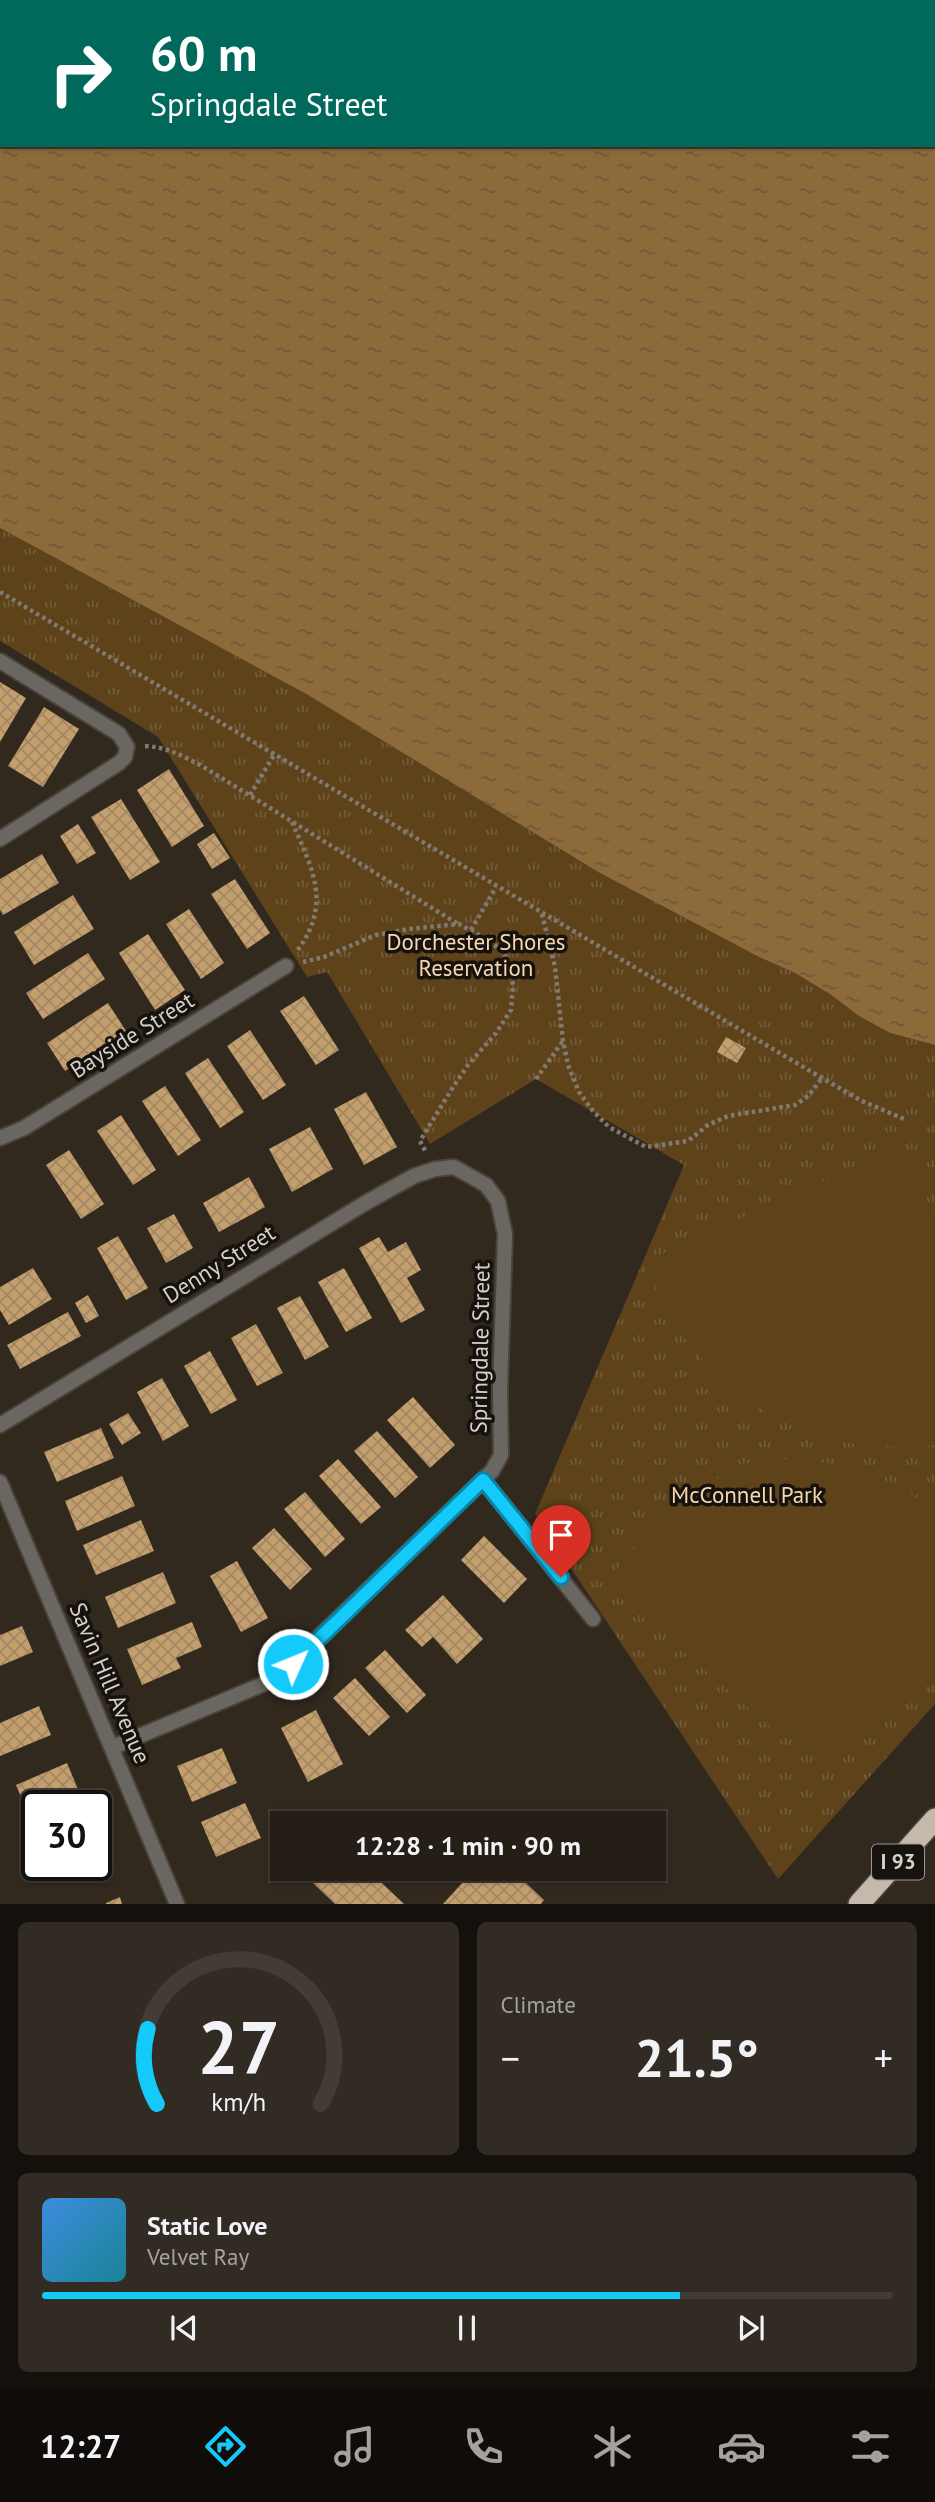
<!DOCTYPE html>
<meta charset="utf-8">
<style>
:root{--surface:#251e16;--page:#312b23;--text:#f1f3f6;--muted:#a3a2a1;--line:#423c35;--accent:#14cafb}
body{margin:0;font-family:"PT Sans",sans-serif;background:var(--page);color:var(--text);height:100vh;display:flex;flex-direction:column;font-size:26px;white-space:nowrap}
*{box-sizing:border-box;margin:0}
p{font-size:23px;color:var(--muted)}
.icon{flex:none;width:38px;height:38px;fill:none;stroke:currentColor;stroke-width:2;stroke-linecap:round;stroke-linejoin:round}
.map{position:relative;height:1904px;overflow:hidden}
.details{display:flex;flex-direction:column;gap:18px;padding:18px;background:#14100c;flex:1}
.details>*{flex:none}
.banner{position:absolute;left:0px;top:0px;width:936px;height:147px;box-shadow:0 2px 5px #0004,0 0 0 2px var(--line);background:#00695c;color:#fff;overflow:hidden}
.speed{position:absolute;left:21px;top:1790px;display:flex;gap:14px;font-size:35px;font-weight:700;text-align:center}
.speed>*{display:grid;place-content:center;width:91px;height:91px;border-radius:50%;background:var(--surface);box-shadow:0 2px 5px #0004,0 0 0 2px var(--line);line-height:1}
.speed .limit{border:4px solid #111;border-radius:10px;background:#fff;color:#111}
.pin{position:absolute;display:grid;place-items:center;width:60px;height:60px;color:#fff;margin:-72px -30px;border-radius:50% 50% 50% 0;rotate:-45deg;box-shadow:0 0 7px #0007}
.pin .icon{rotate:45deg}
.me{position:absolute;width:77px;margin:-38px;rotate:46deg;stroke-linejoin:round;filter:drop-shadow(0 0 5px #0008)}
.turn{display:flex;align-items:center;gap:24px;height:147px;padding:0 35px;font-size:32px}
.turn .icon{width:91px;height:91px;stroke-width:2.5}
.turn b{display:block;font-size:49px;line-height:60px}
.big{font-size:52px;font-weight:700;line-height:1.1}
.details .tile{flex:1;display:flex;flex-direction:column;justify-content:center;gap:10px;min-width:0;padding:0 24px;border-radius:10px;background:var(--page)}
.details .dial{align-items:center;gap:0}
.dial svg{height:182px;overflow:visible;fill:none;stroke:var(--line);stroke-width:7;stroke-linecap:round;text-anchor:middle}
.dial text{fill:var(--text);stroke:none}
.song{display:flex;align-items:center;gap:21px}
.cover{width:84px;height:84px;border-radius:10px;background:linear-gradient(135deg,hsl(210 70% 55%),hsl(190 70% 35%))}
.played{height:7px;border-radius:4px;background:linear-gradient(90deg,var(--accent) 75%,var(--line) 75%)}
.keys{display:flex;justify-content:space-around;direction:ltr}
.heat{display:flex;justify-content:space-between;align-items:center;font-size:38px;direction:ltr}
.details .tiles{flex:1;display:grid;gap:18px;grid-template-columns:1fr 1fr}
.tile:last-child{grid-column:span 2}
.trip{position:absolute;left:270px;top:1811px;width:396px;height:70px;border-radius:0px;background:var(--surface);box-shadow:0 2px 5px #0004,0 0 0 2px var(--line);font-weight:700;line-height:70px;text-align:center}
.tab-bar{display:flex;height:112px;justify-content:space-around;align-items:center;background:#0f0c09;color:var(--muted)}
.tab-bar .icon{width:49px;height:49px}
.tab-bar .active{color:var(--accent)}
.tab-bar b{font-size:32px;color:var(--text)}
.map>svg:first-child{display:block}
</style>
<div class="map">
<svg width="935" height="1904" viewBox="0 0 935 1904">
<defs>
<pattern id="park-tufts" width="24" height="20" patternUnits="userSpaceOnUse" patternTransform="scale(1.75)"><rect width="24" height="20" fill="#5d421a"/><path d="M3 7l-1-3M5 7V3M7 7l1-3M15 17l-1-3M17 17v-4M19 17l1-3" fill="none" stroke="#735c3a"/></pattern>
<pattern id="water-ripples" width="26" height="14" patternUnits="userSpaceOnUse" patternTransform="scale(1.75)"><rect width="26" height="14" fill="#8c6a3a"/><path d="M2 4q2-2 4 0t4 0M15 11q2-2 4 0t4 0" fill="none" stroke="#6e583b"/></pattern>
<pattern id="building-cross-hatch" width="8" height="8" patternUnits="userSpaceOnUse" patternTransform="scale(1.75)"><rect width="8" height="8" fill="#c49f6e"/><path d="M0 0l8 8M0 8l8-8" fill="none" stroke="#a38762"/></pattern>
</defs>
<rect width="100%" height="100%" fill="#31281e"/>
<polygon fill="url(#park-tufts)" points="0,528 308,695 598,872 759,957 795,973 831,994 859,1016 890,1033 935,1045 935,1704 778,1879 535,1514 684,1165 536,1079 430,1144 327,972 307,977 158,737 0,641"/>
<g fill="#5d421a">
<path d="M893,1154l22,12 20,66v212l-5,2c-34,0 -68,2 -101,-7 -74,-21 -136,-74 -170,-143 -5,-11 -7,-24 -11,-36l211,-95z"/>
<path d="M795,1459c60,5 90,16 140,51v155l-63,72 -15,1 -13,20 -27,-1 -21,-19h-13l-177,-155 46,-56 42,-35 50,-28 26,-4z"/>
</g>
<path fill="url(#water-ripples)" fill-rule="evenodd" d="M0,0h935v1045l-45,-12 -31,-17 -29,-22 -35,-21 -36,-16 -161,-85 -290,-177 -308,-167zM2,2h932v143h-932z"/>
<g fill="url(#building-cross-hatch)">
<polygon points="0,682 26,698 0,742"/>
<polygon points="44,707 79,729 43,787 8,766"/>
<polygon points="169,769 204,826 172,847 137,790"/>
<polygon points="121,799 160,862 130,880 91,817"/>
<polygon points="78,824 96,853 77,864 60,836"/>
<polygon points="214,833 230,858 212,869 197,844"/>
<polygon points="42,854 59,883 3,915 0,910 0,879"/>
<polygon points="235,879 270,933 247,949 211,894"/>
<polygon points="73,895 94,929 34,965 14,932"/>
<polygon points="189,909 224,963 201,979 166,924"/>
<polygon points="148,934 185,990 155,1010 119,953"/>
<polygon points="88,953 105,979 43,1019 26,993"/>
<polygon points="304,996 339,1050 316,1065 280,1011"/>
<polygon points="108,1003 126,1031 65,1071 47,1043"/>
<polygon points="250,1030 286,1085 263,1100 227,1046"/>
<polygon points="726,1037 746,1048 737,1063 717,1052"/>
<polygon points="208,1058 244,1112 220,1128 185,1073"/>
<polygon points="165,1086 201,1140 178,1156 142,1101"/>
<polygon points="366,1092 397,1147 364,1165 334,1109"/>
<polygon points="121,1115 156,1170 133,1185 97,1131"/>
<polygon points="310,1127 333,1169 292,1192 269,1149"/>
<polygon points="69,1150 104,1204 81,1219 46,1165"/>
<polygon points="249,1177 265,1207 219,1232 203,1203"/>
<polygon points="174,1214 193,1248 166,1263 147,1228"/>
<polygon points="118,1236 148,1288 126,1300 97,1248"/>
<polygon points="379,1237 388,1252 406,1242 421,1270 407,1278 425,1310 401,1323 359,1248"/>
<polygon points="33,1268 52,1299 9,1325 0,1310 0,1287"/>
<polygon points="344,1268 372,1318 346,1332 318,1282"/>
<polygon points="88,1295 99,1316 86,1323 75,1303"/>
<polygon points="300,1296 329,1347 305,1360 277,1308"/>
<polygon points="68,1312 81,1336 20,1369 7,1345"/>
<polygon points="256,1324 283,1373 257,1386 231,1338"/>
<polygon points="210,1351 237,1400 211,1414 184,1366"/>
<polygon points="162,1378 189,1426 163,1441 137,1392"/>
<polygon points="413,1397 455,1445 430,1468 387,1420"/>
<polygon points="128,1413 141,1433 122,1445 109,1424"/>
<polygon points="101,1428 114,1458 57,1482 44,1452"/>
<polygon points="377,1431 418,1477 395,1498 354,1451"/>
<polygon points="338,1459 381,1507 361,1524 319,1476"/>
<polygon points="122,1476 135,1506 77,1531 65,1501"/>
<polygon points="305,1492 345,1539 325,1557 284,1509"/>
<polygon points="141,1520 154,1551 96,1575 83,1545"/>
<polygon points="274,1528 312,1569 290,1590 252,1548"/>
<polygon points="484,1536 527,1579 504,1603 461,1560"/>
<polygon points="237,1561 268,1618 241,1632 210,1576"/>
<polygon points="163,1572 176,1603 118,1628 105,1597"/>
<polygon points="443,1595 483,1639 457,1664 433,1637 422,1647 405,1630"/>
<polygon points="192,1622 202,1647 176,1658 181,1668 142,1685 127,1649"/>
<polygon points="22,1626 33,1652 0,1666 0,1635"/>
<polygon points="385,1650 426,1695 407,1713 365,1668"/>
<polygon points="355,1678 390,1717 369,1736 333,1698"/>
<polygon points="39,1706 51,1735 0,1756 0,1723"/>
<polygon points="316,1710 343,1764 308,1782 281,1728"/>
<polygon points="222,1748 237,1783 192,1802 177,1766"/>
<polygon points="67,1763 80,1794 52,1806 37,1806 37,1812 29,1816 16,1785"/>
<polygon points="245,1803 261,1838 216,1857 201,1822"/>
<polygon points="96,1830 107,1856 96,1861"/>
<polygon points="47,1866 85,1866 53,1879"/>
<polygon points="326,1869 367,1869 404,1904 335,1904 313,1883"/>
<polygon points="475,1869 511,1869 544,1900 541,1904 443,1904"/>
<polygon points="120,1897 122,1904 106,1904 106,1903"/>
</g>
<g fill="none" stroke-linecap="round" stroke-linejoin="round">
<g stroke="#4b4339" stroke-width="18">
<g id="minor">
<polyline points="0,661 119,734 127,747 125,757 119,763 0,839"/>
<polyline points="0,1138 24,1128 286,966"/>
<polyline points="0,1425 367,1202 414,1176 435,1169 454,1167 486,1185 498,1201 505,1234 500,1390 501,1455 492,1471 280,1674 266,1683 113,1747"/>
<polyline points="483,1480 593,1619"/>
</g>
</g>
<g stroke="#4b4339" stroke-width="18">
<polyline id="tertiary" points="0,1482 177,1904"/>
</g>
<g stroke="#4b4339" stroke-width="24">
<polyline id="motorway" points="859,1904 935,1819"/>
</g>
<g stroke="#817a71" stroke-width="4.5" stroke-dasharray="3.5 3.5" stroke-linecap="butt">
<polyline points="0,592 822,1078 862,1101 904,1119"/>
<path d="M145,746c22,1 38,10 57,20l256,158"/>
<polyline points="250,795 274,755"/>
<path d="M292,822c21,48 40,82 5,129"/>
<polyline points="542,914 555,967 563,1041 568,1065 579,1092 593,1111 609,1127 646,1147 688,1141 708,1125 728,1116 795,1105 808,1096 822,1078"/>
<polyline points="471,930 496,887"/>
<polyline points="303,962 324,957 376,935 409,929 459,924 493,943 504,954 510,967 513,986 511,1010 496,1033 468,1065 453,1087 420,1141 426,1152"/>
<polyline points="536,1079 563,1041"/>
</g>
<use href="#minor" stroke="#6a6661" stroke-width="14"/>
<use href="#tertiary" stroke="#6a6661" stroke-width="14"/>
<use href="#motorway" stroke="#c4b9ac" stroke-width="21"/>
</g>
<g fill="none" stroke-linecap="round" stroke-linejoin="round">
<g stroke="#0d83a3" stroke-width="18">
<polyline id="route" points="293,1664 483,1480 561,1577"/>
</g>
<use href="#route" stroke="#14cafb" stroke-width="12"/>
</g>
<g text-anchor="middle" stroke-width="7" stroke-linejoin="round" paint-order="stroke">
<rect fill="#16120d" stroke="#9c9791" stroke-width="2" x="872" y="1844.5" width="52" height="35" rx="5"/>
<g font-size="21" font-weight="bold" fill="#d5d0c9">
<text x="898" y="1869">I 93</text>
</g>
<g font-size="23" fill="#f7d7ae" stroke="#16120d">
<text x="476" y="950">Dorchester Shores<tspan x="476" dy="26">Reservation</tspan></text>
<text x="747" y="1503">McConnell Park</text>
</g>
<g font-size="23" fill="#d5d0c9" stroke="#16120d">
<text transform="translate(132 1035) rotate(-32)" y="8">Bayside Street</text>
<text transform="translate(219 1264) rotate(-32)" y="8">Denny Street</text>
<text transform="translate(480 1348) rotate(-89)" y="8">Springdale Street</text>
<text transform="translate(110 1683) rotate(67)" y="8">Savin Hill Avenue</text>
</g>
</g>
</svg>
<div class="speed"><div class="limit">30</div></div>
<div class="pin" style="left:561px;top:1577px;background:#d93025"><svg class="icon" aria-label="arrive" viewBox="0 0 24 24"><path d="M6 21V4h12l-3 4 3 4H6"/></svg></div>
<svg class="me" style="left:293px;top:1664px" viewBox="-20 -20 40 40"><circle r="17" fill="#14cafb" stroke="#fff" stroke-width="3"/><path d="M0-11L8 9 0 5-8 9z" fill="#fff"/></svg>
<div class="trip">12:28 · 1 min · 90 m</div>
<div class="banner">
<div class="turn"><svg class="icon" aria-label="right" viewBox="0 0 24 24"><path d="M7 20v-9h11M14 6l5 5-5 5"/></svg><div><b>60 m</b>Springdale Street</div></div>
</div>
</div>
<section class="details">
<div class="tiles">
<div class="tile dial"><svg viewBox="0 0 100 80">
<path d="M14 69A42 42 0 1 1 86 69"/>
<path d="M14 69A42 42 0 0 1 10 36" stroke="#14cafb"/>
<text x="50" y="56" font-size="32" font-weight="700">27</text>
<text x="50" y="72" font-size="11">km/h</text>
</svg></div>
<div class="tile"><p>Climate</p>
<div class="heat"><a>−</a><b class="big">21.5°</b><a>+</a></div>
</div>
<div class="tile">
<div class="song"><i class="cover"></i><div><b>Static Love</b><p>Velvet Ray</p></div></div>
<div class="played"></div>
<div class="keys"><svg class="icon" aria-label="previous" viewBox="0 0 24 24"><path d="M18 5L8 12l10 7zM5 5v14"/></svg><svg class="icon" aria-label="pause" viewBox="0 0 24 24"><path d="M8 5v14M16 5v14"/></svg><svg class="icon" aria-label="next" viewBox="0 0 24 24"><path d="M6 5l10 7-10 7zM19 5v14"/></svg></div>
</div>
</div>
</section>
<nav class="tab-bar">
<b>12:27</b>
<svg class="icon active" aria-label="directions" viewBox="0 0 24 24"><path d="M12 3l9 9-9 9-9-9zM9 14v-3h6M13 9l2 2-2 2"/></svg>
<svg class="icon" aria-label="music" viewBox="0 0 24 24"><path d="M9 18V5l10-2v13"/><circle cx="6" cy="18" r="3"/><circle cx="16" cy="16" r="3"/></svg>
<svg class="icon" aria-label="phone" viewBox="0 0 24 24"><path d="M5 4h4l2 5-3 2q2 4 5 5l2-3 5 2v4C11 20 4 13 5 4z"/></svg>
<svg class="icon" aria-label="climate" viewBox="0 0 24 24"><path d="M12 3v18M4 7l16 10M4 17L20 7"/></svg>
<svg class="icon" aria-label="car" viewBox="0 0 24 24"><path d="M5 17H2v-5l4-1 3-4h7l3 4 3 1v5h-3M9 17h6M6 11h13"/><circle cx="7" cy="17" r="2"/><circle cx="17" cy="17" r="2"/></svg>
<svg class="icon" aria-label="filters" viewBox="0 0 24 24"><path d="M4 7h16M4 17h16"/><circle cx="9" cy="7" r="2"/><circle cx="15" cy="17" r="2"/></svg>
</nav>
